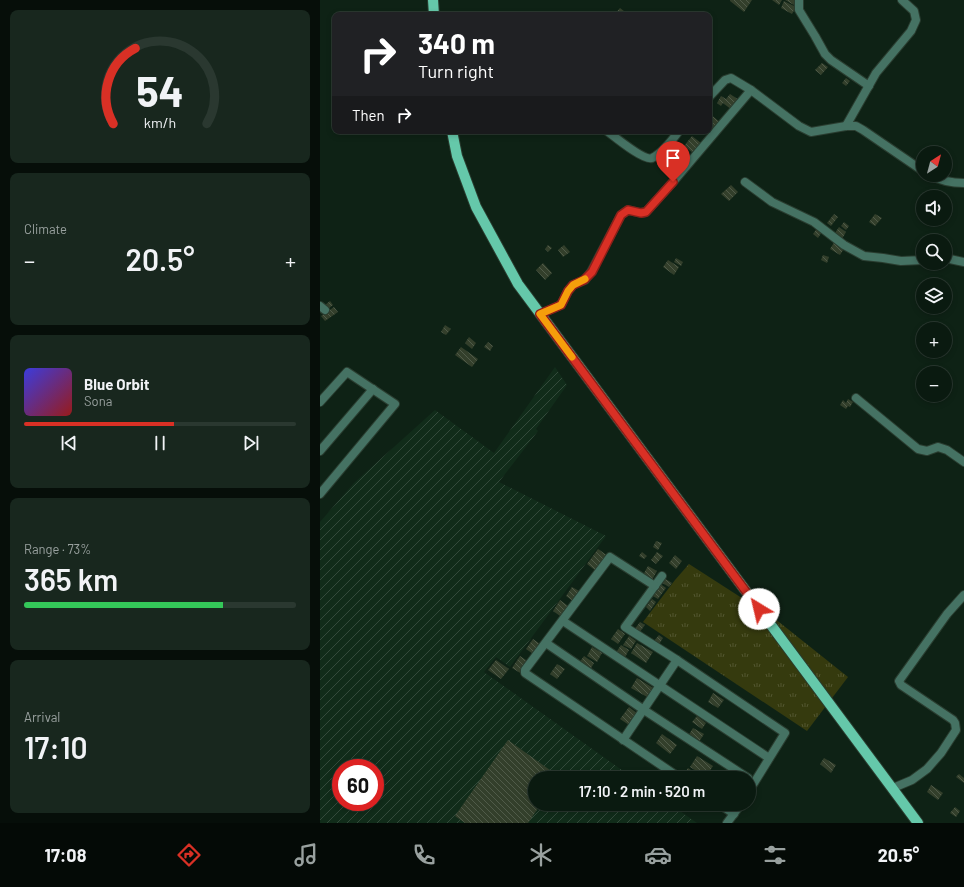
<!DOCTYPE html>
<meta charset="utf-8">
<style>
:root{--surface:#0a1a10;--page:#18271e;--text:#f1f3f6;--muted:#99a19f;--line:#2a3830;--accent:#d93025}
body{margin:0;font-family:Barlow,sans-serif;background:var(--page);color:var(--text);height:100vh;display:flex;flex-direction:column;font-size:15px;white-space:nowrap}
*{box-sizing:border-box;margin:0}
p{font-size:13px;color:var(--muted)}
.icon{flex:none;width:22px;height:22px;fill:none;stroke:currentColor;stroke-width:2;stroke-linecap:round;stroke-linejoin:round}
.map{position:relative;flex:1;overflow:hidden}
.side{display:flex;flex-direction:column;gap:10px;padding:10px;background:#060e09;width:320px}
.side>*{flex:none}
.hud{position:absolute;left:12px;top:12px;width:380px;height:122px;border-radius:8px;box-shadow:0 2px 6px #0003,0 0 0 1px var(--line);background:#202124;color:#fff;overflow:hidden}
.needle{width:26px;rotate:36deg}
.fabs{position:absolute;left:596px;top:146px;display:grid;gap:8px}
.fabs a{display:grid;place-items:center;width:36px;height:36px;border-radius:50%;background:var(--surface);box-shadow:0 2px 6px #0003,0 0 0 1px var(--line);font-size:20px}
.speed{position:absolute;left:12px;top:759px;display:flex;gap:8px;font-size:20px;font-weight:700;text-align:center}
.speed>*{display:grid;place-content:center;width:52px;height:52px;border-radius:50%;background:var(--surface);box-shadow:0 2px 6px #0003,0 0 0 1px var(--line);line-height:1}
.speed .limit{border:6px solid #d22;background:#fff;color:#111}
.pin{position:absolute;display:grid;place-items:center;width:34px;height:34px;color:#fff;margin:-41px -17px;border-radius:50% 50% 50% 0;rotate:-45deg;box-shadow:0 0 4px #0007}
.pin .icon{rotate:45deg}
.me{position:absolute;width:44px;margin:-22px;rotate:324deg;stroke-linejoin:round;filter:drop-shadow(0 0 3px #0008)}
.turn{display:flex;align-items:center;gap:14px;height:84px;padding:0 20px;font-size:18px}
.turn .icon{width:52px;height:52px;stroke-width:2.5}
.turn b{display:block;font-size:28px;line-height:34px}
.then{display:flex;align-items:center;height:38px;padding:0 20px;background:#0003;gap:8px;font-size:15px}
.big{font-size:30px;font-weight:600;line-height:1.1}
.side .tile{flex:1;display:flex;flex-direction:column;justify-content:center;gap:6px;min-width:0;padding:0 14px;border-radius:8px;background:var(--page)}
.side .dial{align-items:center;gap:0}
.dial svg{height:104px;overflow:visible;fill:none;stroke:var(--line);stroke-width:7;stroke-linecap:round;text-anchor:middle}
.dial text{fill:var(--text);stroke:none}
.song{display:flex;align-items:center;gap:12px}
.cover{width:48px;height:48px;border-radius:6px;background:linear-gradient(135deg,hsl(240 70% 55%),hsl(0 70% 35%))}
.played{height:4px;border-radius:2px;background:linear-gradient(90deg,var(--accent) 55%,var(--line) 55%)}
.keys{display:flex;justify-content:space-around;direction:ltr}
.heat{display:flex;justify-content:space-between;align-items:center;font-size:22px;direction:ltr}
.charge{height:6px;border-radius:3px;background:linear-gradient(90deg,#34c759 73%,var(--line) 0)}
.trip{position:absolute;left:208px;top:771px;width:228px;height:40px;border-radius:20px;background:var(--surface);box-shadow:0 2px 6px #0003,0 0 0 1px var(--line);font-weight:600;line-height:40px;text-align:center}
.tab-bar{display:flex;height:64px;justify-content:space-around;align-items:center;background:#040a06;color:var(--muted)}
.tab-bar .icon{width:28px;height:28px}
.tab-bar .selected{color:var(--accent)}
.tab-bar b{font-size:18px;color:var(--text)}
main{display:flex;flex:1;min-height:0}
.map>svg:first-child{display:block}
</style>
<main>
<section class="side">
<div class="tile dial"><svg viewBox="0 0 100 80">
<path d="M14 69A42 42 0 1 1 86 69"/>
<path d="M14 69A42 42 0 0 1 31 11" stroke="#d93025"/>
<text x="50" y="56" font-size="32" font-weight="700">54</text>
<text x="50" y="72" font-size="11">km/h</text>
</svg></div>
<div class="tile"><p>Climate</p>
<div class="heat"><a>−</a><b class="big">20.5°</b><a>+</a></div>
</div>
<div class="tile">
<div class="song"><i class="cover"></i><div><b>Blue Orbit</b><p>Sona</p></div></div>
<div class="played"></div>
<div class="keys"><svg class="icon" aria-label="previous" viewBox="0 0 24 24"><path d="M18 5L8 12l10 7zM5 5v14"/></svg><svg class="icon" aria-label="pause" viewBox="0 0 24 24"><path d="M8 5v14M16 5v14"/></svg><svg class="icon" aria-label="next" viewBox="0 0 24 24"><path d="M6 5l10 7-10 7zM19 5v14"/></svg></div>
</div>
<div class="tile"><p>Range · 73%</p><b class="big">365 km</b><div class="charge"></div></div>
<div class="tile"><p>Arrival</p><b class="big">17:10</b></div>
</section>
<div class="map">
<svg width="644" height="823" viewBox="0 0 644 823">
<defs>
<pattern id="industrial-furrows" width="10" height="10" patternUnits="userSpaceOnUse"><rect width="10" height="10" fill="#112c1a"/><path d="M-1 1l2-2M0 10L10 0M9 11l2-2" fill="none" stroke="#334a3b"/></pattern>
<pattern id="grass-tufts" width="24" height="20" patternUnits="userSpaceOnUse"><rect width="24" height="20" fill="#353a0e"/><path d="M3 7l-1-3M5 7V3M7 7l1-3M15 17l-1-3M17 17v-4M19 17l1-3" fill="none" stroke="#525630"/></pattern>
<pattern id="building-back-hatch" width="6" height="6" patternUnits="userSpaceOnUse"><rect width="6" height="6" fill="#333f2b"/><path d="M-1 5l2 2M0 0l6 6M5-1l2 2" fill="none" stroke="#505b49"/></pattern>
</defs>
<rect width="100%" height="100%" fill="#0e2215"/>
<path fill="url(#industrial-furrows)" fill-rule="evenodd" d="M235,367l12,18 -31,44 2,2 -39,51 107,54 -96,131 -14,-10 -12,15 149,106h-98v26h135l27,19h-377v-301l34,-39 81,-73 59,43zM21,768h34v34h-34z"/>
<polygon fill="url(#grass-tufts)" points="369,564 459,622 528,677 487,731 323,622 355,580"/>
<g fill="url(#building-back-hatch)">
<polygon points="410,0 432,0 424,12 410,1"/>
<polygon points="452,0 462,0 459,5"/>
<polygon points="465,0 477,0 474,5"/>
<polygon points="464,1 476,7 472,14 461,8"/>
<polygon points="300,8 309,15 294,15"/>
<polygon points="390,60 393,62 391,66 389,65"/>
<polygon points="502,63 508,67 501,75 495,70"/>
<polygon points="526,78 530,81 526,86 522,83"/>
<polygon points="410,94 419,100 412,110 403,103 401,106 397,103 401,96 406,99"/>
<polygon points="389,113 401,123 393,131 389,127"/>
<polygon points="372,136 381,143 373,153 364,146"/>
<polygon points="411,185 418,192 409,201 401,194"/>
<polygon points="514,214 518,217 511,226 507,223"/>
<polygon points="555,214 562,218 555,226 549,222"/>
<polygon points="524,222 529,226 526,230 521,226"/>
<polygon points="500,224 505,227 498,238 493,234"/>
<polygon points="519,227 526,232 522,239 515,233"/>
<polygon points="515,241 525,247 520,255 510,249"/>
<polygon points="228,245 232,248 228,252 225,249"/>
<polygon points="244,245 250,252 243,257 238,250"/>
<polygon points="503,255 509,257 507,263 501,260"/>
<polygon points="356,258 363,262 361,266 354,262"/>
<polygon points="348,260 359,267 354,275 343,267"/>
<polygon points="223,263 232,273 225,280 216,270"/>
<polygon points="10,301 13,305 8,309 5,305"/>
<polygon points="14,307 18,312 5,321 1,316"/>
<polygon points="125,325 131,329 126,335 121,332"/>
<polygon points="149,337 156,343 152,349 145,343"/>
<polygon points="168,342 173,346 170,351 164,347"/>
<polygon points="141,347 158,359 152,367 135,355"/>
<polygon points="528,399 533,402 530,407 528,406 526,409 520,405 523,400 526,403"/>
<polygon points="336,541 342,543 338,550 333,547"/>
<polygon points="278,549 288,556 276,571 267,564"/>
<polygon points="322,552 327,556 324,559 319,556"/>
<polygon points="337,552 343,556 336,564 331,560"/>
<polygon points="355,555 362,561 356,569 349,563"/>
<polygon points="328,566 337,571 332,580 323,575"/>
<polygon points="344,578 352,583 349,587 341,582"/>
<polygon points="339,583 346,588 338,599 331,595"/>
<polygon points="252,587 261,592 254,602 246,596"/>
<polygon points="332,599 336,602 330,611 326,607"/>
<polygon points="240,600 251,608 243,618 233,611"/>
<polygon points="320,622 325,625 319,633 314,630"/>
<polygon points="298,629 305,634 298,644 291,639"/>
<polygon points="339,635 343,638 338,646 333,642"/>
<polygon points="309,636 316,641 311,649 303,645"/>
<polygon points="213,639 223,646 216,656 206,649"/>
<polygon points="317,643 333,652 326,663 311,653"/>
<polygon points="301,645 309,650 304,659 295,654"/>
<polygon points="272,647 282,653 277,662 267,656"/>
<polygon points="200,656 209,662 202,674 192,668"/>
<polygon points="264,656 274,663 270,670 259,663"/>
<polygon points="176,660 189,669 181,679 168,670"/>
<polygon points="237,664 245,669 237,679 230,674"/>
<polygon points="317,678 335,689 329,698 311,688"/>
<polygon points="393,693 404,700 398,708 388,702"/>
<polygon points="309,707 318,714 309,725 300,719"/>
<polygon points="377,716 386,723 382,729 372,722"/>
<polygon points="373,728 384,734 379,742 368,736"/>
<polygon points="342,734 357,745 350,754 336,743"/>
<polygon points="188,740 241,778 215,778 215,804 221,804 208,823 145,823 135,816"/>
<polygon points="377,756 393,766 386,777 370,767"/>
<polygon points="504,758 516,765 511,773 500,764"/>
<polygon points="368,768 383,778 362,778"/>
<polygon points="639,774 644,778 644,783 636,777"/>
<polygon points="611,785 623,793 618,800 607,792"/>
<polygon points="351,804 360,804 357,808"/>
<polygon points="403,804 415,804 411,809"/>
<polygon points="635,807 640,811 636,817 630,813"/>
</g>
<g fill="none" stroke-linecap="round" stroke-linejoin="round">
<g stroke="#2a3d30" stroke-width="10">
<g id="street">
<polyline points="479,0 479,10 495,36 505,54 511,60 549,86"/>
<polyline points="389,97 405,80 411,78 431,90 479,126 491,132 526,126 536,126 543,130 603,171"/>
<polyline points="526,126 556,73 591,31 596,20 594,11 582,0"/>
<path d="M287,131c8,6 37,30 45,27 9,-4 21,-19 27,-27"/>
<path d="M610,175c11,6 22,8 34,8"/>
<polyline points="425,182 452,202 494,222 524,245 544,256 563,258 581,261 603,260"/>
<polyline points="625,258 644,262"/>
<polyline points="0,306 5,310"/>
<polyline points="220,314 241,305 248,291 253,285 265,280 271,272 301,215 308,210 321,213 326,212 353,182 431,90"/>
<polyline points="536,398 598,449 607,451 618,447 627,450 644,462"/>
<polyline points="0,402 27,372 75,404 0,494"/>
<polyline points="0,451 53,389"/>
<polyline points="342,576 305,627 357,660 465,733 429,791"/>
<polyline points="335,586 290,557 205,670 205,673 360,778"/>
<polyline points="243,621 449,758"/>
<polyline points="226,643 324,710 428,778"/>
<polyline points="303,740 357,660"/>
<polyline points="573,788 592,780 607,769 621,753 636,730 635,723 633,720 581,685 579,681 627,614 644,595"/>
<polyline points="399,804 414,814"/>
<polyline points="407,823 421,804"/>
</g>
</g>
<g stroke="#2a3d30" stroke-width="12">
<g id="primary">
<polyline points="113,0 114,15"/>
<polyline points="132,131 137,156 156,207 198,284 598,823"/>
</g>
</g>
<use href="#street" stroke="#457263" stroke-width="8"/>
<use href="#primary" stroke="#65c8aa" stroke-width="10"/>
</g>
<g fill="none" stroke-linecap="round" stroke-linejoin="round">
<g stroke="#8d1f18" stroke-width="10">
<polyline id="route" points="353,182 326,212 321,213 308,210 301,215 272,272 264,280 253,285 248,291 241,305 220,314 439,609"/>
</g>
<use href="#route" stroke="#d93025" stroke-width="7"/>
<polyline stroke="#f59e0b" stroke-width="7" points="252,357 220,314 241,305 248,291 253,285 265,279"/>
</g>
</svg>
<div class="fabs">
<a><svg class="needle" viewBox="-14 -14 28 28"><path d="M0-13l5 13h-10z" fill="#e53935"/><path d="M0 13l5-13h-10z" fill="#99a19f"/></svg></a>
<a><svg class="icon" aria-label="sound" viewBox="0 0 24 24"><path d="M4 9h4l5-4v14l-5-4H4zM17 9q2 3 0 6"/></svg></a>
<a><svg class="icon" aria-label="search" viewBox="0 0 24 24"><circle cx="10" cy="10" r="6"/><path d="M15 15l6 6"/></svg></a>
<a><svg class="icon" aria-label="layers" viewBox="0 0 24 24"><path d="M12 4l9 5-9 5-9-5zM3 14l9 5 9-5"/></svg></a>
<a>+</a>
<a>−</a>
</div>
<div class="speed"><div class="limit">60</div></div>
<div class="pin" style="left:353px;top:182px;background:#d93025"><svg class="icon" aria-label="arrive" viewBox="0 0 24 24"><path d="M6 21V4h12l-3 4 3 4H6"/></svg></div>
<svg class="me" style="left:439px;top:609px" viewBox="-20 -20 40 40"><circle r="19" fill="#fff"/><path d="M0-13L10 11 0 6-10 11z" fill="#d93025"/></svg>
<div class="trip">17:10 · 2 min · 520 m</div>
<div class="hud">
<div class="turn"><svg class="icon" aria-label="right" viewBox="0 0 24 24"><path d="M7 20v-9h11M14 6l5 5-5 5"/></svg><div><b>340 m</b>Turn right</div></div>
<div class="then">Then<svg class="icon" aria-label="right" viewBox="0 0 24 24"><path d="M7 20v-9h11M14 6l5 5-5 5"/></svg></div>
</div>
</div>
</main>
<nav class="tab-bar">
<b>17:08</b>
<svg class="icon selected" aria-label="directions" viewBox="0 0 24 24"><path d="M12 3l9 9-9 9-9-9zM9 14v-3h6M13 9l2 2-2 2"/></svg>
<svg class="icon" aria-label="music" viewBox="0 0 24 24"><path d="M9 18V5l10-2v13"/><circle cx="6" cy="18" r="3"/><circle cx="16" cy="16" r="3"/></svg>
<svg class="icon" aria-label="phone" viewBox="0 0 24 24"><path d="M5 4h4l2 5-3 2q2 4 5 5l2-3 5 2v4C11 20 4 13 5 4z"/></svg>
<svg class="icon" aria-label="climate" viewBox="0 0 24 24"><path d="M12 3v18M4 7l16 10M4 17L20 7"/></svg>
<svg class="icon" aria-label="car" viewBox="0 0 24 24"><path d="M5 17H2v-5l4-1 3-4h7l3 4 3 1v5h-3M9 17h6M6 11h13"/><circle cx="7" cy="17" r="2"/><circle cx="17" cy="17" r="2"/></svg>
<svg class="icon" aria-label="filters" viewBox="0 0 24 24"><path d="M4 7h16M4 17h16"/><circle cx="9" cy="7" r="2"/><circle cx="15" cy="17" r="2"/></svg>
<b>20.5°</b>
</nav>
